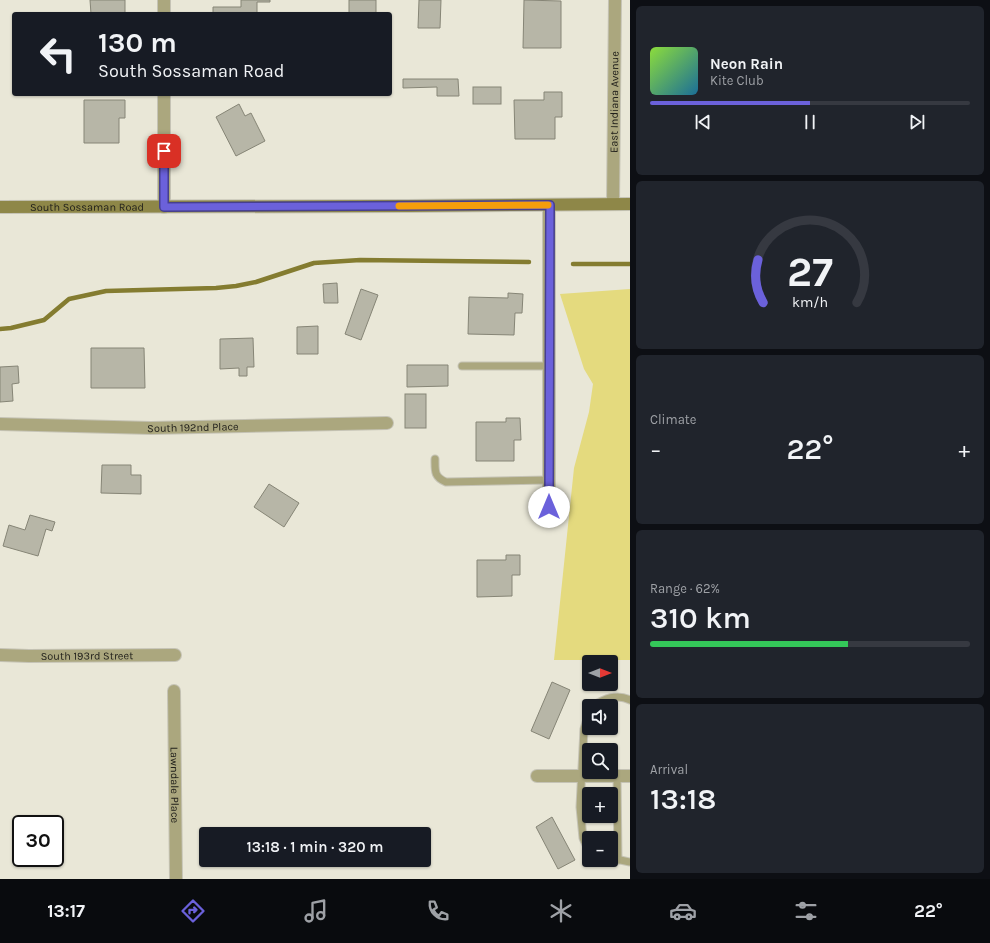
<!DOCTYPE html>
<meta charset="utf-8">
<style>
:root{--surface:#171b24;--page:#20242c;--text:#f1f3f6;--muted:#9ea1a6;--line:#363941;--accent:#6b61db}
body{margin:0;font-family:Karla,sans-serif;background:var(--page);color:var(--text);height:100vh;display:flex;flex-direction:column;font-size:15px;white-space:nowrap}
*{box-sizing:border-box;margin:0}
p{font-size:13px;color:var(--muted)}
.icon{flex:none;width:22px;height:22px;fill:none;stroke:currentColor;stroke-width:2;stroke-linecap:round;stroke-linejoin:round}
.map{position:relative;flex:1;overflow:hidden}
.panel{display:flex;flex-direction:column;gap:6px;padding:6px;background:#0d0f14;width:360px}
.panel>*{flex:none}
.top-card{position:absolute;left:12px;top:12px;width:380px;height:84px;border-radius:4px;box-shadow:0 1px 3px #0004;background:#171b24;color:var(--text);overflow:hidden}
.needle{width:26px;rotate:90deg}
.tools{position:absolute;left:582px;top:655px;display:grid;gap:8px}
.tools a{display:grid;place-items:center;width:36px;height:36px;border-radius:4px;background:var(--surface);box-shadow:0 1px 3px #0004;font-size:20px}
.speed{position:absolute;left:12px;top:815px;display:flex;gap:8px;font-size:20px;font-weight:700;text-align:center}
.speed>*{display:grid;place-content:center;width:52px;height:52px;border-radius:50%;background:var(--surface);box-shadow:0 1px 3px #0004;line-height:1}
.speed .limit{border:2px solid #111;border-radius:6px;background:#fff;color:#111}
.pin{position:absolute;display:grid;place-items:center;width:34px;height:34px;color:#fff;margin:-17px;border-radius:8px;box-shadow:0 2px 6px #0006}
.me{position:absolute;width:44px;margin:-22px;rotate:0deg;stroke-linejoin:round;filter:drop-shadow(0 0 3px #0008)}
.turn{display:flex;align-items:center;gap:14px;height:84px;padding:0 20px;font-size:18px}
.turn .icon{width:52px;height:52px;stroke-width:2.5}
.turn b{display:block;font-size:28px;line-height:34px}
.big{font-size:30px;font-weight:600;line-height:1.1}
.panel .widget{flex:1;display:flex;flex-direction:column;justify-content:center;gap:6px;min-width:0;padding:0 14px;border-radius:6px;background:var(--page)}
.panel .dial{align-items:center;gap:0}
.dial svg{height:104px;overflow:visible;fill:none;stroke:var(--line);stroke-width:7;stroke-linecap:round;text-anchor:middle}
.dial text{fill:var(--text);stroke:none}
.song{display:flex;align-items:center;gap:12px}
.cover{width:48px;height:48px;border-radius:6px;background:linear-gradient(135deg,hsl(90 70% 55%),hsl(200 70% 35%))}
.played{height:4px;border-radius:2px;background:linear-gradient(90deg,var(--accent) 50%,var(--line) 50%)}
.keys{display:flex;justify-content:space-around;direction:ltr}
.heat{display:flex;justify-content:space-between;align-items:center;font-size:22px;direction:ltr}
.charge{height:6px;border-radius:3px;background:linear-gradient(90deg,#34c759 62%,var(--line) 0)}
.trip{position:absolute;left:199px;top:827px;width:232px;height:40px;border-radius:4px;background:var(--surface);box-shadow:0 1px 3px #0004;font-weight:600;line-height:40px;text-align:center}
.menu{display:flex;height:64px;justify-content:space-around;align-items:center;background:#090b0e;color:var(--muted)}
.menu .icon{width:28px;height:28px}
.menu .current{color:var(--accent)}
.menu b{font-size:18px;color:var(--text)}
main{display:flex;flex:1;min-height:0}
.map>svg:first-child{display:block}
</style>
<main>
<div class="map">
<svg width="630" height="879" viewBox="0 0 630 879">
<rect width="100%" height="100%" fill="#e9e7d7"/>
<polygon fill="#e4da7e" points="630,289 630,660 554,660 574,468 589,412 593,384 584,369 560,294"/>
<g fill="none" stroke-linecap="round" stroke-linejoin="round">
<g stroke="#847c30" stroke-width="4.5">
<polyline points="573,264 630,264"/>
<polyline points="0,329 11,328 44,320 69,299 106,291 216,288 236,286 256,282 314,263 360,260 529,262"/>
</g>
</g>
<g fill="#b7b6a7" stroke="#868576">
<polygon points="90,0 125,0 125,14 91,14"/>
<polygon points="241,0 270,0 270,2 257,2 257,14 213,14 213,7 241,7"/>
<rect x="349" y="0" width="27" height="14"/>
<polygon points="419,0 441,0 440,28 418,28"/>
<polygon points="524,0 561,1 561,48 523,48"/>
<polygon points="403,79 458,79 459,96 437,96 437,87 403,88"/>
<rect x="473" y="87" width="28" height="17"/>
<polygon points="544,92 562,92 562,117 555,117 555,139 515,139 514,100 544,100"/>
<polygon points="84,100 125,100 125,118 119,118 119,143 84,143"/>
<polygon points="239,104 245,116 251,113 265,141 236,156 216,117"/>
<polygon points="337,283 338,303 324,303 323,284"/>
<polygon points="361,289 378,295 361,340 345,334"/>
<polygon points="508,293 523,294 522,313 515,313 514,335 468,334 469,297 508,298"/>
<polygon points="318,326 318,354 297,354 297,327"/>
<polygon points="253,338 254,367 247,367 247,376 239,376 239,368 220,369 220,339"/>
<polygon points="91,348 144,348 145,388 91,388"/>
<polygon points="407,365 448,365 448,386 407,387"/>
<polygon points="18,366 19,383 12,384 13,401 0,402 0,367"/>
<rect x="405" y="394" width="21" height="34"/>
<polygon points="506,418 520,418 521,440 514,440 514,461 476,461 476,422 506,422"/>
<polygon points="102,465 131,465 131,475 141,475 141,494 101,493"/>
<polygon points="269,484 299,503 284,527 254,507"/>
<polygon points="30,515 55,522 52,531 46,529 38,556 3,546 9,525 25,530"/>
<polygon points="506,555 520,555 520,575 512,575 512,596 477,597 477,560 506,560"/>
<polygon points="552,682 570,690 549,739 531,731"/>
<polygon points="552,817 575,860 558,869 536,827"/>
</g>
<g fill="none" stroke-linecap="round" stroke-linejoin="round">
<g stroke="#c5c3b5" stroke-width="9">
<g id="service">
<polyline points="462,366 549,366"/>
<path d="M435,459c0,12 -1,18 11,23l103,-2"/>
<path d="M593,706c11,-7 24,-13 37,-6"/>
<polyline points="589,713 584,729 580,807 583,838 589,851"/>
<polyline points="617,776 618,860"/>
<polyline points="611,858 630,862"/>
</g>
</g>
<g stroke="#c5c3b5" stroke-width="14">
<g id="minor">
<polyline points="164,0 164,14"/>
<polyline points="164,94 164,207"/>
<path id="s1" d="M613,204l2,-204"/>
<path id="s2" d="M0,424l151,4 236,-5"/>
<polyline points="549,520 549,205"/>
<path id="s3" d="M0,655l29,1 146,-1"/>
<path id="s4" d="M174,691l2,188"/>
<polyline points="537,776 630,776"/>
</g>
</g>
<g stroke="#c5c3b5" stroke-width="14">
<g id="secondary">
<path id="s5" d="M0,207l408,-1 222,-2"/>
</g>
</g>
<use href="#service" stroke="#aba77e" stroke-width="7"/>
<use href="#minor" stroke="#aba77e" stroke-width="12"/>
<use href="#secondary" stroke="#8e8748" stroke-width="12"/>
</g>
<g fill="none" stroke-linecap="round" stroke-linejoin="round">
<g stroke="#463f8e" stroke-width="10">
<polyline id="route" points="164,151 164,207 550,205 549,507"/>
</g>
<use href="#route" stroke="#6b61db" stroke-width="7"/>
<polyline stroke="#f59e0b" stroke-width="7" points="399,206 548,205"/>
</g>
<g text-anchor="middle" stroke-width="4" stroke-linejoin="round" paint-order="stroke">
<g font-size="11" fill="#21201b" stroke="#fff">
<text dy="4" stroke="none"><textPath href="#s1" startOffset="102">East Indiana Avenue</textPath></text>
<text dy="4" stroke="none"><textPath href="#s5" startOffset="87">South Sossaman Road</textPath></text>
<text dy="4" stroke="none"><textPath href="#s2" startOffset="193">South 192nd Place</textPath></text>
<text dy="4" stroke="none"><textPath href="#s3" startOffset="87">South 193rd Street</textPath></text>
<text dy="4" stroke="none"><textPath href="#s4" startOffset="94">Lawndale Place</textPath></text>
</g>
</g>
</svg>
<div class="tools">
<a><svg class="needle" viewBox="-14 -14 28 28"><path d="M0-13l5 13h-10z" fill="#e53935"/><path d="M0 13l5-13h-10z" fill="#9ea1a6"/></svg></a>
<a><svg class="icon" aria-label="sound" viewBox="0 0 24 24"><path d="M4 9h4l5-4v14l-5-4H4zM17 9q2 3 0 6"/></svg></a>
<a><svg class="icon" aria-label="search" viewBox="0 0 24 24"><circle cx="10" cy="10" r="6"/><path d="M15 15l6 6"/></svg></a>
<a>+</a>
<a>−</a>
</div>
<div class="speed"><div class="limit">30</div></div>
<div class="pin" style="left:164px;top:151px;background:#d93025"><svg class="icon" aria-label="arrive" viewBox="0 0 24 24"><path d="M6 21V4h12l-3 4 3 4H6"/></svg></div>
<svg class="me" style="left:549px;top:507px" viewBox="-20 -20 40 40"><circle r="19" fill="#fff"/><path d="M0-13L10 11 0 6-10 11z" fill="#6b61db"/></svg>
<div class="trip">13:18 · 1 min · 320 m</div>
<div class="top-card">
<div class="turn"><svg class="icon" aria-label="left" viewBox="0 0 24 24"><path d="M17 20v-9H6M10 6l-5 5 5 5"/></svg><div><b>130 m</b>South Sossaman Road</div></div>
</div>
</div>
<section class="panel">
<div class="widget">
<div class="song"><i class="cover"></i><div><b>Neon Rain</b><p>Kite Club</p></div></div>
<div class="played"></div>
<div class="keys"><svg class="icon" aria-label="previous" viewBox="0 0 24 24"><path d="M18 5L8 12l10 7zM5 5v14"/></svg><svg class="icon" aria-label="pause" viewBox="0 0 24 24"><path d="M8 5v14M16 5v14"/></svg><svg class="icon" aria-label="next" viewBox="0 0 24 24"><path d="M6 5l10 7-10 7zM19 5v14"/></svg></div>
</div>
<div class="widget dial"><svg viewBox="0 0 100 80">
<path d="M14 69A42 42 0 1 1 86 69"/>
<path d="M14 69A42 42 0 0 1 10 36" stroke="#6b61db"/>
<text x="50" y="56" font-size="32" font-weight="700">27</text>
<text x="50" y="72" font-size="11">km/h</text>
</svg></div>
<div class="widget"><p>Climate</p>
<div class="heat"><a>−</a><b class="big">22°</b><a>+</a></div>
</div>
<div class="widget"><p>Range · 62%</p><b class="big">310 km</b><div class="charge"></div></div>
<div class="widget"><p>Arrival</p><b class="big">13:18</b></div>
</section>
</main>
<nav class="menu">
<b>13:17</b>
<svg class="icon current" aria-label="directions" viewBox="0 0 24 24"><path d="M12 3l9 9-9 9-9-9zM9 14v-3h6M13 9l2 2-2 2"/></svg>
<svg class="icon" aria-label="music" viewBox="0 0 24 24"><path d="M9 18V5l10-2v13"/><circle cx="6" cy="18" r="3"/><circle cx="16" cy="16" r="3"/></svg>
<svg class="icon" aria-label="phone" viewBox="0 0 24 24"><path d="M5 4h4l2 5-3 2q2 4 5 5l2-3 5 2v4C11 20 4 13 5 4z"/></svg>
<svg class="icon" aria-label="climate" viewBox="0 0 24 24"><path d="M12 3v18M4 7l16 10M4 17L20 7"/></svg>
<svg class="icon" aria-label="car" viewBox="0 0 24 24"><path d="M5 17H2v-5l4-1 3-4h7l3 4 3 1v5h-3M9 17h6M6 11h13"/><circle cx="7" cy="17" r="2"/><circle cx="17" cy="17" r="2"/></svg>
<svg class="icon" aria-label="filters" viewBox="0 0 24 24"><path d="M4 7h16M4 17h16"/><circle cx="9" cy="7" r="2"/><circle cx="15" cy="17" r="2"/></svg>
<b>22°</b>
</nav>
